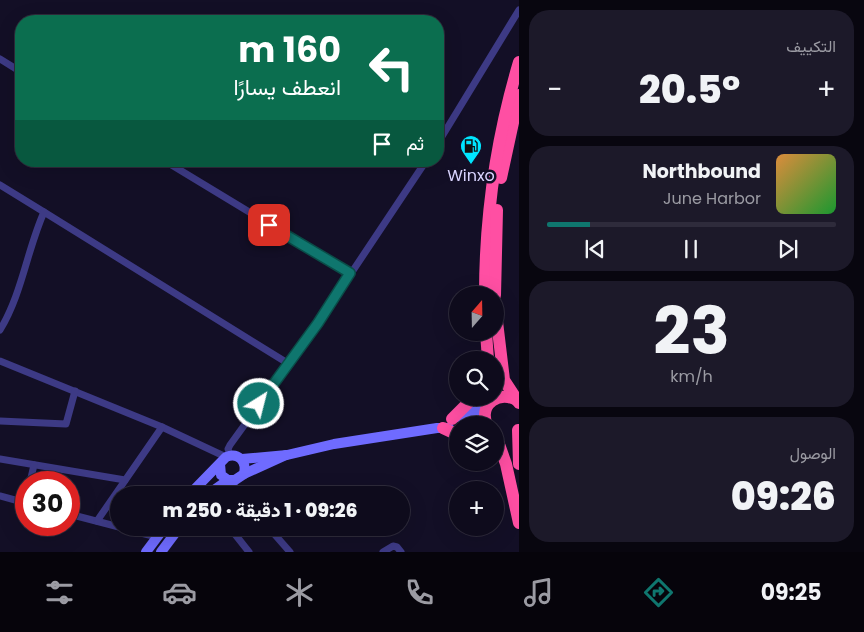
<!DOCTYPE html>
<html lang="ar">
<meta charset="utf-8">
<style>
:root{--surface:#0e0b1c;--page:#1c1929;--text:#f1f3f6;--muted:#9b9ba3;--line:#2e2b3b;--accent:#0f766e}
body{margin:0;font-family:Poppins,Vazirmatn,sans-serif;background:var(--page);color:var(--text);direction:rtl;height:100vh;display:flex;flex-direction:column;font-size:19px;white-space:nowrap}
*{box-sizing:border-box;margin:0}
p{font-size:16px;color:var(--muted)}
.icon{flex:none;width:28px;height:28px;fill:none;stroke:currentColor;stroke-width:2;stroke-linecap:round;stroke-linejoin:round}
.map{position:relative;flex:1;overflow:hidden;direction:ltr}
.panel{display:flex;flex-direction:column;gap:10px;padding:10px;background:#08060f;width:345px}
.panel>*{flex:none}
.top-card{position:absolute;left:15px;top:15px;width:429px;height:152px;border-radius:20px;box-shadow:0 5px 20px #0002,0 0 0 1px var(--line);direction:rtl;background:#0b6e4f;color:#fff;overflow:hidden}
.needle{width:32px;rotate:20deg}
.buttons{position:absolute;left:449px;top:286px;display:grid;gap:10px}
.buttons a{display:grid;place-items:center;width:55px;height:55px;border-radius:50%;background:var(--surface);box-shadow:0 5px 20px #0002,0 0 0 1px var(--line);font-size:25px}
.speed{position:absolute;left:15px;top:471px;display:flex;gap:10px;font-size:25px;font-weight:700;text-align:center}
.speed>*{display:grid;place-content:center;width:65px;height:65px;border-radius:50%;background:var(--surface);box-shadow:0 5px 20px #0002,0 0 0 1px var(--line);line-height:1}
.speed .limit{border:8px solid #d22;background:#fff;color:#111}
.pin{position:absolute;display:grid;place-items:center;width:42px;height:42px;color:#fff;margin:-21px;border-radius:10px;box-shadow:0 2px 8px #0006}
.me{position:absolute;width:55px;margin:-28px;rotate:36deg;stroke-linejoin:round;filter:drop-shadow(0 0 4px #0008)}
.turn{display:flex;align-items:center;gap:18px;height:105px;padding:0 20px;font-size:22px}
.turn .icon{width:65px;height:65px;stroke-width:2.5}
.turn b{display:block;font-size:35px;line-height:42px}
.then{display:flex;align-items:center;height:48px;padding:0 20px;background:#0003;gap:10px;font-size:19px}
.big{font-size:38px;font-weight:800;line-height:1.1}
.panel .card{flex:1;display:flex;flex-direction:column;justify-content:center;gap:8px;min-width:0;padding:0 18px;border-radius:20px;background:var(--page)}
.panel .dial{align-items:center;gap:0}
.dial b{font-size:65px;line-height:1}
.song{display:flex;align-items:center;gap:15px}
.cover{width:60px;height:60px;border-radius:8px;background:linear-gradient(135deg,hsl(30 70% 55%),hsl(130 70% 35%))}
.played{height:5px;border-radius:2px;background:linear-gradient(90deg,var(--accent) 15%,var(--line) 15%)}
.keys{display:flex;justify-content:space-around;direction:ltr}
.heat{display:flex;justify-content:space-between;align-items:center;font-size:28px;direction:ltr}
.trip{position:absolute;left:110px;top:486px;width:300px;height:50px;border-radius:25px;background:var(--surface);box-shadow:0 5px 20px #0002,0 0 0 1px var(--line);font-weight:800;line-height:50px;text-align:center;direction:rtl}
.tabs{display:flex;height:80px;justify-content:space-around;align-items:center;background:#06040b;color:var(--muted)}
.tabs .icon{width:35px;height:35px}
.tabs .active{color:var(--accent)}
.tabs b{font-size:22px;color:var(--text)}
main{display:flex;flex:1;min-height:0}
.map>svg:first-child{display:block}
</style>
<main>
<section class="panel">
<div class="card"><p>التكييف</p>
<div class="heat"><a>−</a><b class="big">20.5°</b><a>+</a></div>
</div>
<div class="card">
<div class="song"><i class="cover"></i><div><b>Northbound</b><p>June Harbor</p></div></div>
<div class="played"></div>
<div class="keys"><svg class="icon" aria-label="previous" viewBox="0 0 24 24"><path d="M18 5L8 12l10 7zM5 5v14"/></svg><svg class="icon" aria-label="pause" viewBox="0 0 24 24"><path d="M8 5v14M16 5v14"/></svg><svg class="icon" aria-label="next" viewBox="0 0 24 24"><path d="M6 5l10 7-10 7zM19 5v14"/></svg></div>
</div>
<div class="card dial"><b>23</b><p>km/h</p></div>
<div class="card"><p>الوصول</p><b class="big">09:26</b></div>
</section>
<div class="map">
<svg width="519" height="552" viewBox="0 0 519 552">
<rect width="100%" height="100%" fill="#130f26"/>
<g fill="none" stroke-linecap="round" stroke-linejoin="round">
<g stroke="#3d3a85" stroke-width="7">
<polyline points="0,59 21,72"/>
<polyline points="438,143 519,10"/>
<polyline points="165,161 350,273"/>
<polyline points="0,185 44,212"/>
<path d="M0,330c22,-36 27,-80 44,-118l245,152"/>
<polyline points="0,361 162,427 226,457"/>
<polyline points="0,421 66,424 75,391"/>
<polyline points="230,455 228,449 230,445 318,323 426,161"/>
<polyline points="0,459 125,480"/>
<polyline points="231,481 241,495"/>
<polyline points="30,482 34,465"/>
<polyline points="0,496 26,503"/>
<polyline points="69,514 119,527"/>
<polyline points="97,521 162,427"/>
<polyline points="121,528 157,537"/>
<polyline points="230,528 249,552"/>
<polyline points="269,528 290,552"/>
<polyline points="383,552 393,546 397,547 401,552"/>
</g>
<g stroke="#6f6bff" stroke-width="10">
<polyline points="454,418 486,408"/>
<polyline points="242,459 287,455 334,444 437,428 449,428"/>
<polyline points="244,474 286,455"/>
<path d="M189,495l37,-38c12,-5 21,4 18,17l-9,6h-7l-7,-5 -1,-11"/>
<polyline points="207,495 228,480"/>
<polyline points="146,552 164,528"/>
<polyline points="161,552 179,528"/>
</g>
<g stroke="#ff4fa3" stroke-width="12">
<polyline points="501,178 519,95"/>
<path d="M485,295c0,-80 11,-156 34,-233"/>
<polyline points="495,295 497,210"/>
<polyline points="495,305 504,380 519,403"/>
<polyline points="486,332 488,360"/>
<polyline points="452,419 473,398"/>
<path d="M487,425c-9,-21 13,-36 31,-24"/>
<polyline points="443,428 458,435"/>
<polyline points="518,430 519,464"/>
<polyline points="495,433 506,464 519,523"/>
</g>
</g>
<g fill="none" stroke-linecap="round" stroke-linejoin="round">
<g stroke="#0a4d48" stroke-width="12">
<polyline id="route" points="259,404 318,323 350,273 269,225"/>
</g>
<use href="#route" stroke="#0f766e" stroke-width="9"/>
</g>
<defs>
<g id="fuel-pin" transform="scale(1.125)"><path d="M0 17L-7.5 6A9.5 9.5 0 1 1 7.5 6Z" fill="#00e5ff" stroke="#130f26"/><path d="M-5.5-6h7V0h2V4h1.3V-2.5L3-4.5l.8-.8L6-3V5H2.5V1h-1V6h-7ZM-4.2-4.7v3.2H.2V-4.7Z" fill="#111"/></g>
</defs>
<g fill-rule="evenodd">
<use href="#fuel-pin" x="471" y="146"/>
</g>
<g text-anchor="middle" stroke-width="5" stroke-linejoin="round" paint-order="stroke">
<g font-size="16" fill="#d9d4ff" stroke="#130f26">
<text x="471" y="181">Winxo</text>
</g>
</g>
</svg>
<div class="buttons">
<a><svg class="needle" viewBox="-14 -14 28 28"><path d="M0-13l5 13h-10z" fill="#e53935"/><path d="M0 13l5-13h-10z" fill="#9b9ba3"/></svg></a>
<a><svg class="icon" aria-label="search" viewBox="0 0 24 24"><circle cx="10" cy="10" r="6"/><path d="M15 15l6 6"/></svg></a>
<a><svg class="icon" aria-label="layers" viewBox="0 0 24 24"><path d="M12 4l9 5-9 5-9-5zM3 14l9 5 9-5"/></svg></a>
<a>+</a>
</div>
<div class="speed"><div class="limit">30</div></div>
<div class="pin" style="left:269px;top:225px;background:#d93025"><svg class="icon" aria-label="arrive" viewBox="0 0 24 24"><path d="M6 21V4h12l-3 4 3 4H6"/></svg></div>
<svg class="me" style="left:259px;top:404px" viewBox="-20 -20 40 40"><circle r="17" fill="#0f766e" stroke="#fff" stroke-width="3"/><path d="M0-11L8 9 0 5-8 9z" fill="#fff"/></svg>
<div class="trip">09:26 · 1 دقيقة · 250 m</div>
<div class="top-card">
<div class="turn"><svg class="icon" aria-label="left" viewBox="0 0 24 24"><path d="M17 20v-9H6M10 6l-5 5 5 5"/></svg><div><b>160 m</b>انعطف يسارًا</div></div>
<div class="then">ثم<svg class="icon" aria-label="arrive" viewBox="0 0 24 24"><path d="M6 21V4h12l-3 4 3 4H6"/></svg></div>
</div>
</div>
</main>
<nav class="tabs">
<b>09:25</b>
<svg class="icon active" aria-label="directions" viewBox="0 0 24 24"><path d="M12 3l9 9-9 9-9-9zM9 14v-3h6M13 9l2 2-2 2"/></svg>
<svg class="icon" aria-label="music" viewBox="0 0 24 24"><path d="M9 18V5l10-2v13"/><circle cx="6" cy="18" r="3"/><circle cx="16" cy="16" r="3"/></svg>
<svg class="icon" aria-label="phone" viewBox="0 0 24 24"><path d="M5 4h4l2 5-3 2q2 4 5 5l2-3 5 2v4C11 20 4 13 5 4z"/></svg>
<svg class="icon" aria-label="climate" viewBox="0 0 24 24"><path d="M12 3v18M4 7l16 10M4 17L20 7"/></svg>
<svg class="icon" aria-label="car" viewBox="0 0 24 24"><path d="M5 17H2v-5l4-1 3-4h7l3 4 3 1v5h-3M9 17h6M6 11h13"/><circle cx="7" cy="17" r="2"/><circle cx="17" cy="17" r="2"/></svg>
<svg class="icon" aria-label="filters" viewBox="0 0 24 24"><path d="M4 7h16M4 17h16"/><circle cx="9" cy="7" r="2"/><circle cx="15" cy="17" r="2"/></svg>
</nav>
